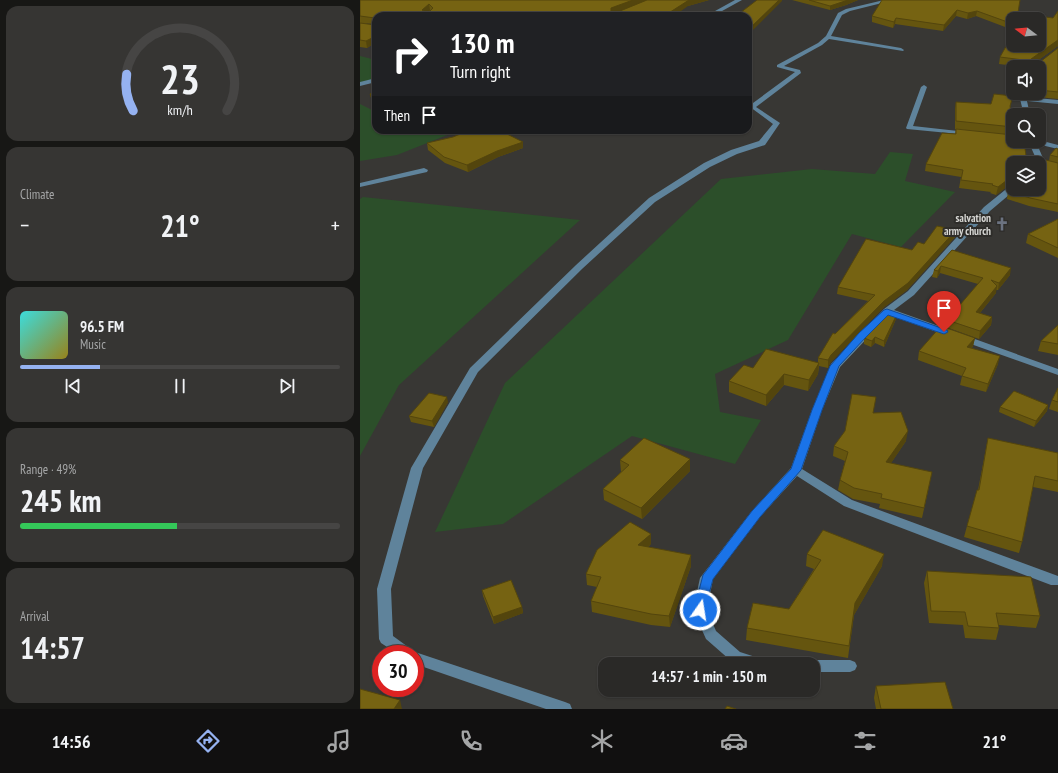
<!DOCTYPE html>
<meta charset="utf-8">
<style>
:root{--surface:#2a2927;--page:#363533;--text:#f1f3f6;--muted:#a5a6a7;--line:#464544;--accent:#95b2f1}
body{margin:0;font-family:"PT Sans Narrow",sans-serif;background:var(--page);color:var(--text);height:100vh;display:flex;flex-direction:column;font-size:15px;white-space:nowrap}
*{box-sizing:border-box;margin:0}
p{font-size:13px;color:var(--muted)}
.icon{flex:none;width:22px;height:22px;fill:none;stroke:currentColor;stroke-width:2;stroke-linecap:round;stroke-linejoin:round}
.map{position:relative;flex:1;overflow:hidden}
.panel{display:flex;flex-direction:column;gap:6px;padding:6px;background:#171715;width:360px}
.panel>*{flex:none}
.top-card{position:absolute;left:12px;top:12px;width:380px;height:122px;border-radius:12px;box-shadow:0 1px 3px #0004,0 0 0 1px var(--line);background:#202124;color:#fff;overflow:hidden}
.needle{width:26px;rotate:286deg}
.controls{position:absolute;left:646px;top:12px;display:grid;gap:8px}
.controls a{display:grid;place-items:center;width:40px;height:40px;border-radius:8px;background:var(--surface);box-shadow:0 1px 3px #0004,0 0 0 1px var(--line);font-size:20px}
.speed{position:absolute;left:12px;top:645px;display:flex;gap:8px;font-size:20px;font-weight:700;text-align:center}
.speed>*{display:grid;place-content:center;width:52px;height:52px;border-radius:50%;background:var(--surface);box-shadow:0 1px 3px #0004,0 0 0 1px var(--line);line-height:1}
.speed .limit{border:6px solid #d22;background:#fff;color:#111}
.pin{position:absolute;display:grid;place-items:center;width:34px;height:34px;color:#fff;margin:-41px -17px;border-radius:50% 50% 50% 0;rotate:-45deg;box-shadow:0 0 4px #0007}
.pin .icon{rotate:45deg}
.me{position:absolute;width:44px;margin:-22px;rotate:13deg;stroke-linejoin:round;filter:drop-shadow(0 0 3px #0008)}
.turn{display:flex;align-items:center;gap:14px;height:84px;padding:0 12px;font-size:18px}
.turn .icon{width:52px;height:52px;stroke-width:2.5}
.turn b{display:block;font-size:28px;line-height:34px}
.then{display:flex;align-items:center;height:38px;padding:0 12px;background:#0003;gap:8px;font-size:15px}
.big{font-size:30px;font-weight:700;line-height:1.1}
.panel .tile{flex:1;display:flex;flex-direction:column;justify-content:center;gap:6px;min-width:0;padding:0 14px;border-radius:12px;background:var(--page)}
.panel .dial{align-items:center;gap:0}
.dial svg{height:104px;overflow:visible;fill:none;stroke:var(--line);stroke-width:7;stroke-linecap:round;text-anchor:middle}
.dial text{fill:var(--text);stroke:none}
.song{display:flex;align-items:center;gap:12px}
.cover{width:48px;height:48px;border-radius:6px;background:linear-gradient(135deg,hsl(180 70% 55%),hsl(50 70% 35%))}
.played{height:4px;border-radius:2px;background:linear-gradient(90deg,var(--accent) 25%,var(--line) 25%)}
.keys{display:flex;justify-content:space-around;direction:ltr}
.heat{display:flex;justify-content:space-between;align-items:center;font-size:22px;direction:ltr}
.charge{height:6px;border-radius:3px;background:linear-gradient(90deg,#34c759 49%,var(--line) 0)}
.trip{position:absolute;left:238px;top:657px;width:222px;height:40px;border-radius:12px;background:var(--surface);box-shadow:0 1px 3px #0004,0 0 0 1px var(--line);font-weight:700;line-height:40px;text-align:center}
.menu{display:flex;height:64px;justify-content:space-around;align-items:center;background:#111010;color:var(--muted)}
.menu .icon{width:28px;height:28px}
.menu .active{color:var(--accent)}
.menu b{font-size:18px;color:var(--text)}
main{display:flex;flex:1;min-height:0}
.map>svg:first-child{display:block}
</style>
<main>
<section class="panel">
<div class="tile dial"><svg viewBox="0 0 100 80">
<path d="M14 69A42 42 0 1 1 86 69"/>
<path d="M14 69A42 42 0 0 1 9 41" stroke="#95b2f1"/>
<text x="50" y="56" font-size="32" font-weight="700">23</text>
<text x="50" y="72" font-size="11">km/h</text>
</svg></div>
<div class="tile"><p>Climate</p>
<div class="heat"><a>−</a><b class="big">21°</b><a>+</a></div>
</div>
<div class="tile">
<div class="song"><i class="cover"></i><div><b>96.5 FM</b><p>Music</p></div></div>
<div class="played"></div>
<div class="keys"><svg class="icon" aria-label="previous" viewBox="0 0 24 24"><path d="M18 5L8 12l10 7zM5 5v14"/></svg><svg class="icon" aria-label="pause" viewBox="0 0 24 24"><path d="M8 5v14M16 5v14"/></svg><svg class="icon" aria-label="next" viewBox="0 0 24 24"><path d="M6 5l10 7-10 7zM19 5v14"/></svg></div>
</div>
<div class="tile"><p>Range · 49%</p><b class="big">245 km</b><div class="charge"></div></div>
<div class="tile"><p>Arrival</p><b class="big">14:57</b></div>
</section>
<div class="map">
<svg width="698" height="709" viewBox="0 0 698 709">
<rect width="100%" height="100%" fill="#383734"/>
<g fill="#2c4f2a">
<polygon points="0,56 16,60 16,78 0,83"/>
<polygon points="0,104 16,112 16,130 100,130 37,155 0,161"/>
<polygon points="530,152 553,154 545,181 595,192 541,247 492,234 428,340 355,374 360,412 401,420 375,464 272,436 143,524 75,532 145,383 361,179 452,169 515,174"/>
<polygon points="3,197 220,220 39,385 0,456 0,199"/>
</g>
<g fill="none" stroke-linecap="round" stroke-linejoin="round">
<g fill="#5f839b" fill-rule="evenodd">
<polygon points="375,0 382,0 353,16 346,16"/>
<polygon points="524,0 534,0 490,11 482,15 471,36 541,48 544,50 543,51 469,39 462,45 424,66 440,70 441,73 396,107 420,123 405,145 377,154 350,167 295,202 222,269 118,372 63,468 31,589 33,636 55,652 205,702 210,704 212,709 186,709 55,664 55,654 38,654 21,643 19,639 17,589 51,468 110,368 216,265 289,198 344,163 371,150 399,141 413,124 390,107 393,103 435,72 417,67 417,65 458,43 466,36 478,13 486,9"/>
<polygon points="16,78 16,82 0,86 0,82"/>
<polygon points="564,85 567,87 553,126 607,132 609,133 609,135 547,129 546,128 561,87"/>
<polygon points="662,93 664,94 666,97 698,100 698,104 667,101 670,115 664,115 659,95"/>
<polygon points="679,140 698,145 698,149 677,144 685,163 698,166 698,170 679,165 668,141"/>
<polygon points="64,168 68,170 67,172 0,187 0,183"/>
<polygon points="650,186 653,186 653,189 656,189 630,211 554,295 534,310 698,369 698,375 529,315 480,367 462,410 442,469 492,500 698,576 698,585 691,585 484,506 437,476 400,517 353,579 347,610 356,631 380,652 405,660 407,664 382,664 370,660 346,639 333,610 340,578 392,511 431,468 452,410 471,364 524,309 548,291 624,207"/>
<polygon points="453,660 490,660 495,662 497,666 495,670 490,672 453,672 453,664 447,664 448,662"/>
</g>
</g>
<g fill="#65550f">
<polygon points="0,0 349,0 328,6 16,16 16,44 13,44 7,48 0,47 0,23 15,25 15,24 0,23"/>
<polygon points="432,0 498,0 486,5 470,10"/>
<polygon points="660,0 653,19 653,30 616,16 607,19 596,16 583,31 535,24 533,28 512,22 512,16"/>
<polygon points="698,11 698,46 670,66 670,67 664,67 639,64 640,57 693,18"/>
<polygon points="698,48 698,99 677,97 678,93 679,93 679,86 682,70 679,69 679,67 675,67 676,62 680,62"/>
<polygon points="16,91 16,111 12,102 10,94"/>
<polygon points="596,102 650,108 653,127 651,135 653,163 653,184 649,185 636,195 630,193 631,192 599,188 601,177 565,171 566,164 595,134 596,129 595,129 595,109"/>
<polygon points="67,143 163,148 138,157 108,172 85,163 68,150"/>
<polygon points="698,149 698,212 669,206 647,199 648,191 679,189 689,161 690,155"/>
<polygon points="698,219 698,258 666,243 668,234"/>
<polygon points="595,237 547,290 523,308 470,363 468,368 459,366 458,374 448,391 424,385 406,406 369,392 369,381 393,368 458,362 458,358 475,334 508,301 477,294 478,287 564,244"/>
<polygon points="592,250 650,275 638,290 636,290 636,293 620,313 632,317 631,325 619,339 586,327 587,320 618,284 580,273 577,278 572,277 574,270"/>
<polygon points="536,319 524,347 515,343 511,347 504,344 504,338"/>
<polygon points="698,325 698,355 678,351 681,341"/>
<polygon points="615,338 613,346 612,348 638,364 626,392 600,385 602,376 558,360 559,351"/>
<polygon points="698,388 698,412 689,409 692,400"/>
<polygon points="88,402 74,427 51,422 49,416"/>
<polygon points="688,405 687,411 674,427 639,412 640,407"/>
<polygon points="513,413 546,441 531,463 570,482 562,518 519,508 520,504 493,499 478,490 480,480 485,461 473,456 474,446"/>
<polygon points="628,438 698,453 698,492 673,487 662,542 659,553 604,537 607,526 618,490"/>
<polygon points="260,460 330,471 282,519 244,500 243,489 261,472"/>
<polygon points="291,544 288,547 331,555 331,566 310,627 291,625 232,612 231,601 237,587 227,585 226,574"/>
<polygon points="447,554 522,566 494,615 488,658 386,640 387,628 429,609 454,569 446,566"/>
<polygon points="567,571 680,616 676,628 639,625 639,628 636,640 605,638 603,625 569,623 564,583"/>
<polygon points="122,590 162,607 163,613 134,624 123,596"/>
<polygon points="516,686 593,709 516,709 514,698"/>
</g>
<g fill="#53450d">
<polygon points="273,0 289,0 251,15 251,8"/>
<polygon points="328,0 349,0 328,6 314,16 304,16"/>
<polygon points="419,0 422,0 422,1 388,35 388,30"/>
<polygon points="488,0 498,0 486,5 470,10 470,6"/>
<polygon points="69,4 70,10 64,16 62,10"/>
<polygon points="597,10 596,16 583,31 584,25"/>
<polygon points="617,11 616,16 607,19 608,13"/>
<polygon points="536,18 535,24 533,28 534,22"/>
<polygon points="12,38 13,44 7,48 6,41"/>
<polygon points="698,40 698,46 670,66 671,59"/>
<polygon points="163,142 163,148 138,157 108,172 107,165 137,151"/>
<polygon points="651,177 649,185 636,195 638,187"/>
<polygon points="596,230 595,237 547,290 523,308 470,363 468,368 468,360 471,355 524,301"/>
<polygon points="581,266 580,273 577,278 578,271"/>
<polygon points="651,268 650,275 638,290 639,283"/>
<polygon points="637,286 636,293 615,319 616,312"/>
<polygon points="537,314 536,319 524,347 524,341"/>
<polygon points="632,317 631,325 619,339 620,331"/>
<polygon points="515,337 515,343 511,347 512,341"/>
<polygon points="615,338 613,346 606,355 607,347"/>
<polygon points="640,356 638,364 626,392 628,384"/>
<polygon points="459,363 458,374 448,391 449,380"/>
<polygon points="424,374 424,385 406,406 406,395"/>
<polygon points="87,397 88,402 74,427 72,421"/>
<polygon points="688,405 687,411 674,427 676,421"/>
<polygon points="548,431 546,441 525,472 526,462"/>
<polygon points="330,459 330,471 282,519 281,508"/>
<polygon points="291,534 291,544 279,556 278,545"/>
<polygon points="524,554 522,566 494,615 488,658 495,603"/>
<polygon points="331,555 331,566 310,627 309,616"/>
<polygon points="162,607 163,613 134,624 133,617"/>
<polygon points="40,700 42,709 34,709"/>
</g>
<g fill="#766312" stroke="#53450d" fill-rule="evenodd">
<path d="M0,0h273l-22,8v3h9l27,-11h42l-25,16h-288v3l-1,-1 -15,-2zM69,4l4,4 -3,3h-6l-2,-1z"/>
<polygon points="397,0 419,0 388,30 388,16 376,16"/>
<polygon points="449,0 488,0 470,6"/>
<polygon points="522,0 660,0 657,19 653,19 653,24 617,11 608,13 597,10 584,25 536,18 534,22 512,16"/>
<polygon points="698,11 698,40 671,59 671,61 640,57 653,34 653,45 679,45 679,19 662,19 664,14 693,18"/>
<polygon points="16,20 16,38 12,38 6,41 0,40 0,23 15,25"/>
<polygon points="698,48 698,92 679,90 679,86 683,63 676,62 680,62"/>
<polygon points="16,91 16,105 15,106 10,94"/>
<polygon points="634,94 653,96 650,106 653,127 596,121 596,102 631,104"/>
<polygon points="596,129 653,135 653,141 664,141 667,163 653,163 653,177 651,177 638,187 632,185 633,184 601,180 603,170 566,164 582,133 596,134"/>
<polygon points="110,130 139,130 163,142 137,151 107,165 84,157 67,143 93,137"/>
<polygon points="696,148 698,149 698,157 690,155"/>
<polygon points="686,160 698,163 698,204 670,198 648,191 653,187 653,189 679,189 679,168"/>
<polygon points="698,219 698,248 668,234"/>
<polygon points="577,226 596,230 548,283 524,301 471,355 468,360 458,358 473,333 475,334 515,295 478,287 506,239 552,250 558,242 564,244"/>
<polygon points="592,250 651,268 639,283 631,280 637,286 616,312 632,317 620,331 587,320 623,278 581,266 578,271 574,270"/>
<polygon points="530,311 537,314 524,341 515,337 512,341 504,338"/>
<polygon points="698,325 698,344 681,341"/>
<polygon points="581,326 615,338 607,347 640,356 628,384 602,376 606,368 559,351"/>
<polygon points="406,349 459,363 449,380 424,374 406,395 369,381 384,365 393,368"/>
<polygon points="698,388 698,402 692,400"/>
<polygon points="654,391 688,405 676,421 640,407"/>
<polygon points="69,393 87,397 72,421 49,416"/>
<polygon points="492,394 516,397 513,413 541,412 548,431 526,462 572,472 564,508 521,498 522,494 494,488 480,480 488,452 474,446 485,431"/>
<polygon points="284,438 330,459 281,508 243,489 269,465 260,460"/>
<polygon points="628,438 698,453 698,481 675,476 662,542 607,526 617,490 619,490"/>
<polygon points="270,522 291,534 278,545 331,555 309,616 291,614 231,601 241,577 226,574 237,550"/>
<polygon points="463,530 524,554 495,603 489,646 387,628 393,603 429,609 461,560 447,554"/>
<polygon points="567,571 671,577 680,616 636,613 639,628 608,626 605,612 571,611"/>
<polygon points="151,580 162,607 133,617 122,590"/>
<polygon points="585,682 593,709 521,709 516,686"/>
<polygon points="0,689 40,700 34,709 0,709"/>
<polygon points="367,706 376,709 365,709"/>
</g>
<polygon fill="#1a73e8" stroke="#114b97" points="527,309 587,330 588,332 584,334 581,333 528,315 506,337 479,366 462,410 441,470 400,517 353,579 344,613 340,615 335,613 334,610 343,575 392,511 431,469 452,410 470,366 499,333 524,310"/>
<defs>
<g id="church-bare" transform="scale(1.08)"><path d="M-1.2-6h2.4v3.5h3.3v2.4h-3.3V6h-2.4V-.1h-3.3v-2.4h3.3Z" fill="#6b7280" stroke="#2e2d2a" stroke-width="2.5" paint-order="stroke"/></g>
</defs>
<g fill-rule="evenodd">
<use href="#church-bare" x="642" y="224"/>
</g>
<g text-anchor="middle" stroke-width="4" stroke-linejoin="round" paint-order="stroke">
<g font-size="11" font-weight="bold" fill="#d7d7d4" stroke="#2e2d2a" text-anchor="end">
<text x="631" y="222">salvation<tspan x="631" dy="13">army church</tspan></text>
</g>
</g>
</svg>
<div class="controls">
<a><svg class="needle" viewBox="-14 -14 28 28"><path d="M0-13l5 13h-10z" fill="#e53935"/><path d="M0 13l5-13h-10z" fill="#a5a6a7"/></svg></a>
<a><svg class="icon" aria-label="sound" viewBox="0 0 24 24"><path d="M4 9h4l5-4v14l-5-4H4zM17 9q2 3 0 6"/></svg></a>
<a><svg class="icon" aria-label="search" viewBox="0 0 24 24"><circle cx="10" cy="10" r="6"/><path d="M15 15l6 6"/></svg></a>
<a><svg class="icon" aria-label="layers" viewBox="0 0 24 24"><path d="M12 4l9 5-9 5-9-5zM3 14l9 5 9-5"/></svg></a>
</div>
<div class="speed"><div class="limit">30</div></div>
<div class="pin" style="left:584px;top:332px;background:#d93025"><svg class="icon" aria-label="arrive" viewBox="0 0 24 24"><path d="M6 21V4h12l-3 4 3 4H6"/></svg></div>
<svg class="me" style="left:340px;top:610px" viewBox="-20 -20 40 40"><circle r="17" fill="#1a73e8" stroke="#fff" stroke-width="3"/><path d="M0-11L8 9 0 5-8 9z" fill="#fff"/></svg>
<div class="trip">14:57 · 1 min · 150 m</div>
<div class="top-card">
<div class="turn"><svg class="icon" aria-label="right" viewBox="0 0 24 24"><path d="M7 20v-9h11M14 6l5 5-5 5"/></svg><div><b>130 m</b>Turn right</div></div>
<div class="then">Then<svg class="icon" aria-label="arrive" viewBox="0 0 24 24"><path d="M6 21V4h12l-3 4 3 4H6"/></svg></div>
</div>
</div>
</main>
<nav class="menu">
<b>14:56</b>
<svg class="icon active" aria-label="directions" viewBox="0 0 24 24"><path d="M12 3l9 9-9 9-9-9zM9 14v-3h6M13 9l2 2-2 2"/></svg>
<svg class="icon" aria-label="music" viewBox="0 0 24 24"><path d="M9 18V5l10-2v13"/><circle cx="6" cy="18" r="3"/><circle cx="16" cy="16" r="3"/></svg>
<svg class="icon" aria-label="phone" viewBox="0 0 24 24"><path d="M5 4h4l2 5-3 2q2 4 5 5l2-3 5 2v4C11 20 4 13 5 4z"/></svg>
<svg class="icon" aria-label="climate" viewBox="0 0 24 24"><path d="M12 3v18M4 7l16 10M4 17L20 7"/></svg>
<svg class="icon" aria-label="car" viewBox="0 0 24 24"><path d="M5 17H2v-5l4-1 3-4h7l3 4 3 1v5h-3M9 17h6M6 11h13"/><circle cx="7" cy="17" r="2"/><circle cx="17" cy="17" r="2"/></svg>
<svg class="icon" aria-label="filters" viewBox="0 0 24 24"><path d="M4 7h16M4 17h16"/><circle cx="9" cy="7" r="2"/><circle cx="15" cy="17" r="2"/></svg>
<b>21°</b>
</nav>
